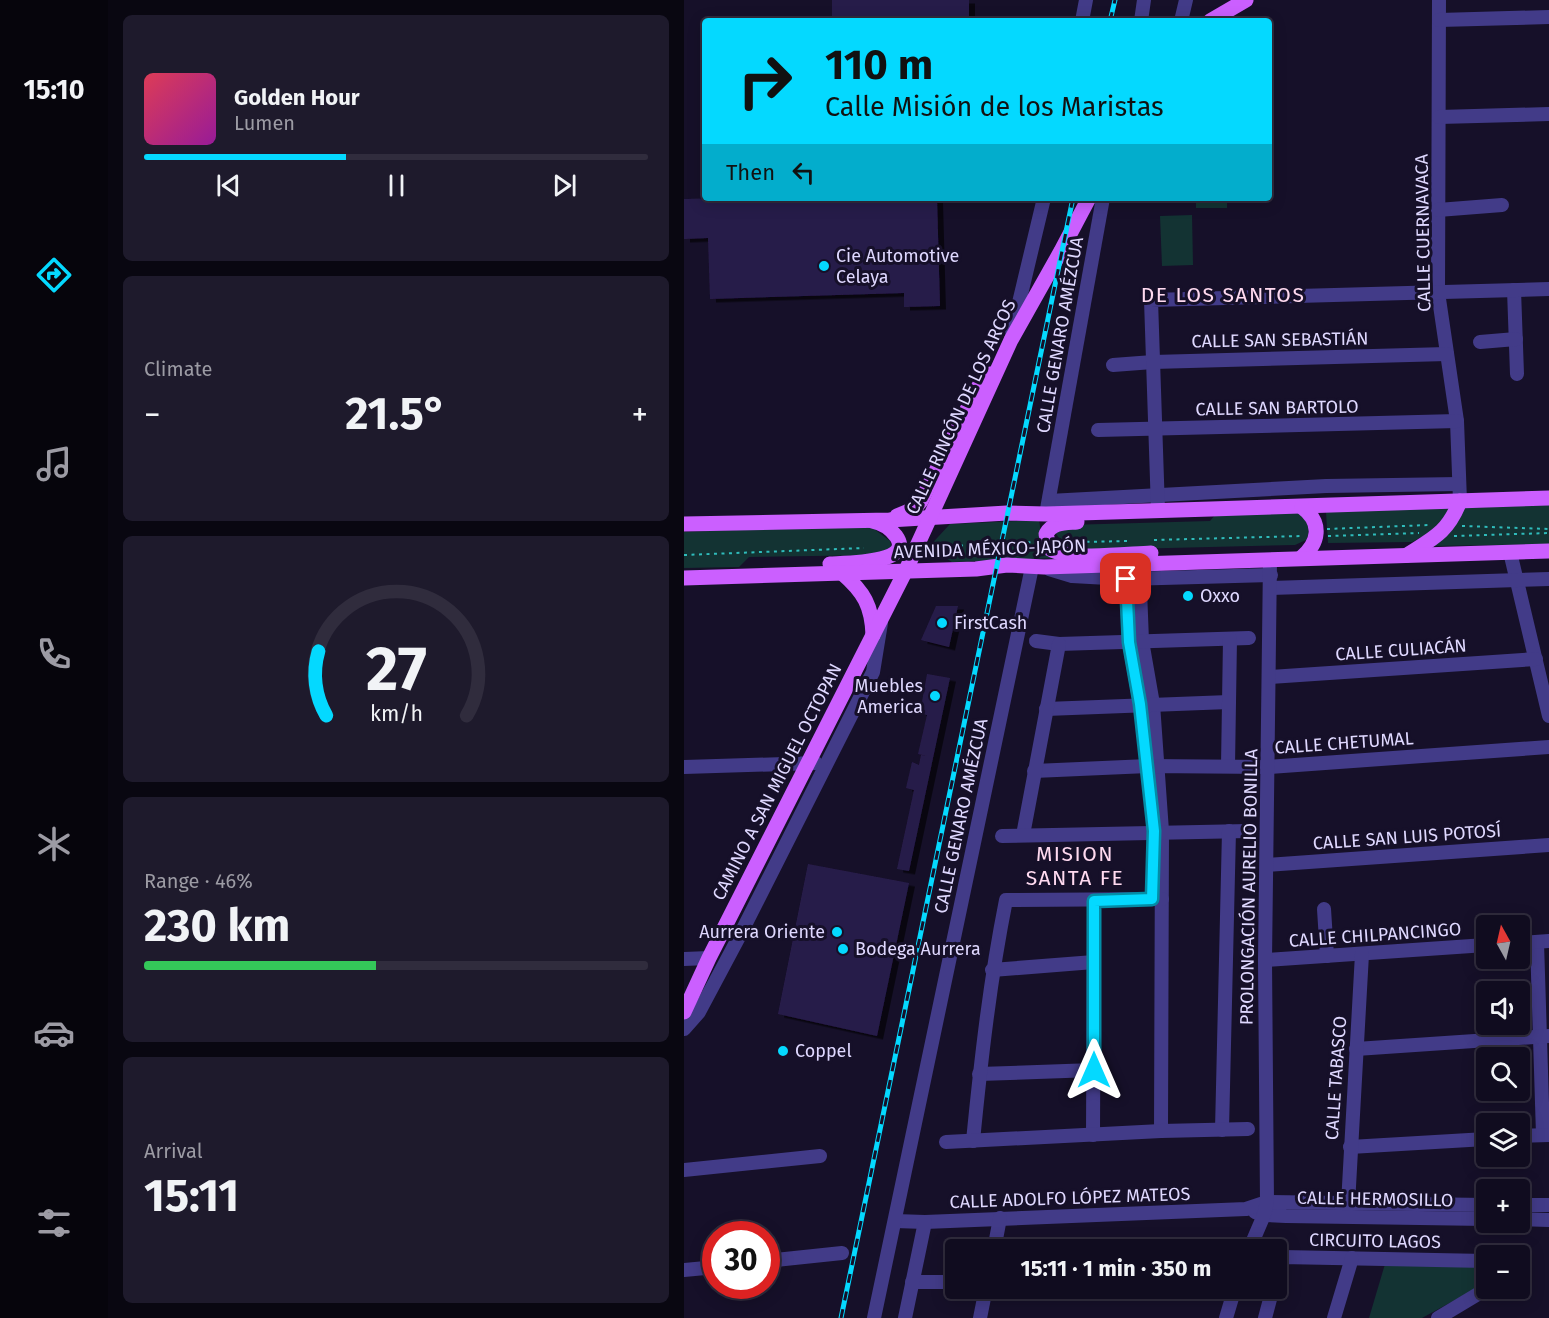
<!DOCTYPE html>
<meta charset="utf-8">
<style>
:root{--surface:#100c1f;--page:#1e1a2c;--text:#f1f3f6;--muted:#9c9ba4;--line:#302c3d;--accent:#04d9ff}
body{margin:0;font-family:"Fira Sans",sans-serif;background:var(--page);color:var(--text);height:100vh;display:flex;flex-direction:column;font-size:22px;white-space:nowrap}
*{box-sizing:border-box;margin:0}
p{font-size:20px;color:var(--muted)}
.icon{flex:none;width:33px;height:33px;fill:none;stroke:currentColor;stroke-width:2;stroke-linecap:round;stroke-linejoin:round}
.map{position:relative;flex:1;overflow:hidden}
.panel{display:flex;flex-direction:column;gap:15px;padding:15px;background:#090711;width:576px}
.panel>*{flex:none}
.guide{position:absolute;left:18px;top:18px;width:570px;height:183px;border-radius:6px;box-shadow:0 3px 15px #0003,0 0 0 2px var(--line);background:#04d9ff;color:#111;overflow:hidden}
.needle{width:39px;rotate:352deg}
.fabs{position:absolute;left:792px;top:915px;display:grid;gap:12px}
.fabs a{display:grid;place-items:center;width:54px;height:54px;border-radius:6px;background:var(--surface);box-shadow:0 3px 15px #0003,0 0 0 2px var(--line);font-size:30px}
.speed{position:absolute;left:18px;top:1221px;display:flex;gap:12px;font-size:30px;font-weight:700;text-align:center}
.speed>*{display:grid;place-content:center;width:78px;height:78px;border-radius:50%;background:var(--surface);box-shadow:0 3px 15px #0003,0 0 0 2px var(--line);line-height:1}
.speed .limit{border:9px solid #d22;background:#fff;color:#111}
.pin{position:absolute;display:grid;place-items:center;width:51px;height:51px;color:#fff;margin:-26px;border-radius:12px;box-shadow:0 3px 9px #0006}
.me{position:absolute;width:66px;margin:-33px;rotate:0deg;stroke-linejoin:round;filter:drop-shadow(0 0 4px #0008)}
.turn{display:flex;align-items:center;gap:21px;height:126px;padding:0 24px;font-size:27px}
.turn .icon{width:78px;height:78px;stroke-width:2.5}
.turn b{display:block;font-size:42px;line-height:51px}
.then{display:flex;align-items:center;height:57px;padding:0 24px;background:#0003;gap:12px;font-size:22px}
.big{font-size:45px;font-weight:700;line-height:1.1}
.panel .card{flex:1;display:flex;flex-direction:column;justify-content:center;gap:9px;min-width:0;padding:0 21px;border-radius:9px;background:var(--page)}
.panel .dial{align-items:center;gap:0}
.dial svg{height:156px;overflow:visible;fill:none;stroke:var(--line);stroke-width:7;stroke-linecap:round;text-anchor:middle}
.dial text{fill:var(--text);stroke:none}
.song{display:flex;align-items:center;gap:18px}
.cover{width:72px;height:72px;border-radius:9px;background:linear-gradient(135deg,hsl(350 70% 55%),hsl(300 70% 35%))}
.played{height:6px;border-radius:3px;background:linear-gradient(90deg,var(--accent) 40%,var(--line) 40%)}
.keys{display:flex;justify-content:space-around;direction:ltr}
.heat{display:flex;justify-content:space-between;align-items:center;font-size:33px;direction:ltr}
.charge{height:9px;border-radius:4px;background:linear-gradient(90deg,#34c759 46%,var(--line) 0)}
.trip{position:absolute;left:261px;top:1239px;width:342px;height:60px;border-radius:6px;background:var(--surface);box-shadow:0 3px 15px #0003,0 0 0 2px var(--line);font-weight:700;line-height:60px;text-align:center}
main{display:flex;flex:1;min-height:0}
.menu{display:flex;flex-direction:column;width:108px;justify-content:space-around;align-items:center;background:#06050c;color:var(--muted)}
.menu .icon{width:42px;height:42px}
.menu .current{color:var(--accent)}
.menu b{font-size:27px;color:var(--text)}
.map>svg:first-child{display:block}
</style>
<main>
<nav class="menu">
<b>15:10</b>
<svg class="icon current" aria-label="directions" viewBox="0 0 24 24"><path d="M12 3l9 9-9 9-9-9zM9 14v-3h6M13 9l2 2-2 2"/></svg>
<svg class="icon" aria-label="music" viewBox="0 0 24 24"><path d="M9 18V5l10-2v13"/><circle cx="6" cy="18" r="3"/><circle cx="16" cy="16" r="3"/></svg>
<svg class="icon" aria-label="phone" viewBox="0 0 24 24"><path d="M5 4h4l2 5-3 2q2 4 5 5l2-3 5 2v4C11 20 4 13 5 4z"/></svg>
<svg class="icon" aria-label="climate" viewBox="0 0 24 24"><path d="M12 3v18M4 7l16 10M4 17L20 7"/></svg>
<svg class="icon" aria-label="car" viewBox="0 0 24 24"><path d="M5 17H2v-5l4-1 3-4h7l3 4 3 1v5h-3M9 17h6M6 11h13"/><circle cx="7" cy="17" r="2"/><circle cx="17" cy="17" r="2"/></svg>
<svg class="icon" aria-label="filters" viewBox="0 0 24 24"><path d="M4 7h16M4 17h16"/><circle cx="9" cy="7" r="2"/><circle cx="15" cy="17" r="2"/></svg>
</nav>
<section class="panel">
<div class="card">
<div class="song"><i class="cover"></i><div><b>Golden Hour</b><p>Lumen</p></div></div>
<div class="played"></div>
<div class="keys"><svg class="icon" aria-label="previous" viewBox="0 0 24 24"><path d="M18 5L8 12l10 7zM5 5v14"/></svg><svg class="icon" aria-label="pause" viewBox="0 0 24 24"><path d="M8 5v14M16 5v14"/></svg><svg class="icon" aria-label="next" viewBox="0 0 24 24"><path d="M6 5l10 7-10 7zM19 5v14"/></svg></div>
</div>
<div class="card"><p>Climate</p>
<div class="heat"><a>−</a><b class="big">21.5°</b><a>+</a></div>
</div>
<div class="card dial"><svg viewBox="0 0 100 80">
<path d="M14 69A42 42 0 1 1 86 69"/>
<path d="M14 69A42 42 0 0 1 10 36" stroke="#04d9ff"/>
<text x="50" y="56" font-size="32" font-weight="700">27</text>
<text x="50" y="72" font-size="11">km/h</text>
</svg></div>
<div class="card"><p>Range · 46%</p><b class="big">230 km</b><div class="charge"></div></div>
<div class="card"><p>Arrival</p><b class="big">15:11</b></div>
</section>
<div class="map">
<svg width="865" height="1318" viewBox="0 0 865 1318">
<defs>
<filter id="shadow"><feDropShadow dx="6" dy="3.5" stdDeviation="0" flood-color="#0009"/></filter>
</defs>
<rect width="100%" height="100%" fill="#161029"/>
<g fill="#133333">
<rect x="512" y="198" width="31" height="10"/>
<polygon points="508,215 509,265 478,266 476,216"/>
<polygon points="865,505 865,544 750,546 780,508"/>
<path d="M766,507c-8,17 -22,27 -38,35l-84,1 -2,-31z"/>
<path d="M615,513c8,9 13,15 7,27l-11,5 -209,5 -22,-4 -9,-14 12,-7 143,-4 5,-6z"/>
<polygon points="355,520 357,533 373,558 268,562 260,557 244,556 242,550 266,524"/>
<polygon points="185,525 206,541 208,548 199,555 65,557 55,567 0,568 0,532"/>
<polygon points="701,1264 802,1267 802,1283 738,1318 685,1318"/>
</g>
<g fill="#281c4a" filter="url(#shadow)">
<rect x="148" y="0" width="137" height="21"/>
<polygon points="38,198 253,198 256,306 220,307 220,293 26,299 24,238 0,239 0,199"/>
<polygon points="252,606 274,606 265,647 237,640"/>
<polygon points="243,674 266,678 225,871 213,869 230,790 222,788 228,762 235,765 237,755 244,756 234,754 243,715 236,713"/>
<polygon points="124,864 225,883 193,1036 94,1014"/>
</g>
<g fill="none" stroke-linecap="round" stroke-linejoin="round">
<g stroke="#2fbcbb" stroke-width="2" stroke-dasharray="3 4.5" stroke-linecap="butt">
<polyline points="778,526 865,529"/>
<polyline points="643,529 745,525"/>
<polyline points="644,536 735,533"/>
<polyline points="770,536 865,533"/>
<polyline points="470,540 618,536"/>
<polyline points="395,542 444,541"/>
<polyline points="246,547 351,542"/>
<polyline points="0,555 180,548"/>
</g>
<g stroke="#423b88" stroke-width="14">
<polyline points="755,0 754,292 773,421 776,501"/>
<polyline points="755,20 865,17"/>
<polyline points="398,21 402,0"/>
<polyline points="457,21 460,0"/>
<polyline points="497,21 502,0"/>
<polyline points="755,117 865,114"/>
<polyline points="754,210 818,205"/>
<polyline points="830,290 833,374"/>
<polyline points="328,332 360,198"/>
<polyline points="796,342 832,339"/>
<polyline points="429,365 469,362 763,354"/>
<polyline points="414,430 773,421"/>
<polyline points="365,501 642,486 775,484"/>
<polyline points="363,509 419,198"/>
<polyline points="474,510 467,300 865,289"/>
<polyline points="826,552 865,716"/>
<polyline points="442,564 445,642 456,704 465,773"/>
<polyline points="455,564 458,641 469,704 478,831 477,1131"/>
<polyline points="365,569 388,576 442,579 587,575"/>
<polyline points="587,588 865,579"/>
<polyline points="352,641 375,644 565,638"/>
<polyline points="586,677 852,659"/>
<polyline points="362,709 545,702"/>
<polyline points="544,766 546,639"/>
<polyline points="0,767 132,763"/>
<polyline points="350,771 464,766 584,767 865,747"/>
<polyline points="339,835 375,644"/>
<polyline points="318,836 564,831"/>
<polyline points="583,865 865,845"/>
<polyline points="640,909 643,956"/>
<polyline points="853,942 859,1135"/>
<polyline points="836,943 865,941"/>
<polyline points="0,959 25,958"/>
<polyline points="581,960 802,945"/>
<polyline points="308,970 410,962"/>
<polyline points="0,1029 15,1012 56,935 189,672 197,623"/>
<polyline points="672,1049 865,1036"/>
<polyline points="295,1074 410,1070"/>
<polyline points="538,1130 545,831"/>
<polyline points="409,1135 410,901"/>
<polyline points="836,1136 865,1135"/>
<path d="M289,1141c8,-81 17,-161 33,-241l156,-1"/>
<polyline points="262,1142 477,1131 564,1129"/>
<polyline points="666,1147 802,1139"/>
<polyline points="0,1170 136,1156"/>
<polyline points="664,1204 678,954"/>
<polyline points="836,1205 865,1205"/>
<polyline points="571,1212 580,1215 602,1216 802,1219"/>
<polyline points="836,1219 865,1220"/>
<polyline points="211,1221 241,1222 562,1209 583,1202 802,1205"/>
<polyline points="310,1250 316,1218"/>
<polyline points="565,1250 580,1215 583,1202 581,960 586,560"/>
<polyline points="82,1261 158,1253"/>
<polyline points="0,1270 32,1267"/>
<polyline points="592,1275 598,1257 802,1261"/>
<polyline points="228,1282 272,1282"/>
<polyline points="190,1318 348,567"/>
<polyline points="221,1318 241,1222"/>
<polyline points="296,1318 302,1288"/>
<polyline points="542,1318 551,1288"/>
<polyline points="581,1318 589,1288"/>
<polyline points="650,1318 668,1258"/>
<polyline points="754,1318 804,1288"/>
</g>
<g stroke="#cb5fff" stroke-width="15">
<polyline points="526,21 562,0"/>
<polyline points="213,516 230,509 237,501 298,380 306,374"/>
<path d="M393,522c-13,1 -24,0 -31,12l4,15c21,12 75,5 101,4"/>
<polyline points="0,524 205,520 323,513 362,514 527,509 865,498"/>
<path d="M723,555c27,-17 41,-23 53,-54"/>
<path d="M617,558c18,-15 22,-35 1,-51"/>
<path d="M146,564c13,-1 86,0 66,-28 -6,-8 -14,-13 -24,-15"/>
<path d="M158,573c22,19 30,33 31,62"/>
<polyline points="0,578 292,569 323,565 360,567 865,551"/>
<polyline points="0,1012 25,958 222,570 327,340 377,251 405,198"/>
</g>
<g stroke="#04d9ff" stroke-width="5">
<g id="rail">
<polyline points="426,21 431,0"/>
<polyline points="157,1318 389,198"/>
</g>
</g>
<use href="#rail" stroke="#161029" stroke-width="3" stroke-dasharray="9" stroke-linecap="butt"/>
</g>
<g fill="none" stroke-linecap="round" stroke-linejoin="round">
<g stroke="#038da6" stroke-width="15">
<polyline id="route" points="410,1070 410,901 468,899 470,831 456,704 445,642 442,579"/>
</g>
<use href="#route" stroke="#04d9ff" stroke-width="10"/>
</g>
<g fill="#04d9ff" stroke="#161029" stroke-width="2">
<circle cx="140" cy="266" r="6"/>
<circle cx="504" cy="596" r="6"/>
<circle cx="258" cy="623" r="6"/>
<circle cx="251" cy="696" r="6"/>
<circle cx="153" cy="932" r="6"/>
<circle cx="159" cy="949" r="6"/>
<circle cx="99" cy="1051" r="6"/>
</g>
<g text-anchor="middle" stroke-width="6" stroke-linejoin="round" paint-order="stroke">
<g font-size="18" fill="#dfd8ff" stroke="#161029">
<text transform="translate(739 233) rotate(-91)" y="6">CALLE CUERNAVACA</text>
<text transform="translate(376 335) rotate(-80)" y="6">CALLE GENARO AMÉZCUA</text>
<text transform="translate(596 340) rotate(-1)" y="6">CALLE SAN SEBASTIÁN</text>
<text transform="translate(277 407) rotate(-65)" y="6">CALLE RINCÓN DE LOS ARCOS</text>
<text transform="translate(593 408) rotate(-1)" y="6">CALLE SAN BARTOLO</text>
<text transform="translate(306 549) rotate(-2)" y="6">AVENIDA MÉXICO-JAPÓN</text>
<text transform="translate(717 650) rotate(-4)" y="6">CALLE CULIACÁN</text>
<text transform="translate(660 743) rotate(-4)" y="6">CALLE CHETUMAL</text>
<text transform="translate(93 782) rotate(-63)" y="6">CAMINO A SAN MIGUEL OCTOPAN</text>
<text transform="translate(277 816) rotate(-78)" y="6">CALLE GENARO AMÉZCUA</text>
<text transform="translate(723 837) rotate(-4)" y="6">CALLE SAN LUIS POTOSÍ</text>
<text transform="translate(565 887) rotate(-89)" y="6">PROLONGACIÓN AURELIO BONILLA</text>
<text transform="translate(691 935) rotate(-4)" y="6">CALLE CHILPANCINGO</text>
<text transform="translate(652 1078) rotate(-86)" y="6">CALLE TABASCO</text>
<text transform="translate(386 1198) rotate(-2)" y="6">CALLE ADOLFO LÓPEZ MATEOS</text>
<text transform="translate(691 1199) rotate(1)" y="6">CALLE HERMOSILLO</text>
<text transform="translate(691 1241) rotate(1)" y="6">CIRCUITO LAGOS</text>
</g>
<g font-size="18" fill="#dfd8ff" stroke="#161029" text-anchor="start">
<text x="152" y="262">Cie Automotive<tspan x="152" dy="21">Celaya</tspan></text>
<text x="516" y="602">Oxxo</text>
<text x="270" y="629">FirstCash</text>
<text x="239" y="692" text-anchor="end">Muebles<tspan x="239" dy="21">America</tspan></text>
<text x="141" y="938" text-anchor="end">Aurrera Oriente</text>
<text x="171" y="955">Bodega Aurrera</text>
<text x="111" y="1057">Coppel</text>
</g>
<g font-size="21" letter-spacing="1.5" fill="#ffdaf0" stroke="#161029">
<text x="539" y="302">DE LOS SANTOS</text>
<text x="391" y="861">MISION<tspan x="391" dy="24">SANTA FE</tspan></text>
</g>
</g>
</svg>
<div class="fabs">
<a><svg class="needle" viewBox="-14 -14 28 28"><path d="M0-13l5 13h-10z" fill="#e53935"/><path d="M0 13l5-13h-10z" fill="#9c9ba4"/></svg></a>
<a><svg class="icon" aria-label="sound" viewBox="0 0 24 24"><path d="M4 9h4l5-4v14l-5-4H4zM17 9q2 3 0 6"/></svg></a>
<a><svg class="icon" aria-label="search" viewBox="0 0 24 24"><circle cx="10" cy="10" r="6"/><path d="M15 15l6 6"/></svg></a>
<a><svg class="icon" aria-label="layers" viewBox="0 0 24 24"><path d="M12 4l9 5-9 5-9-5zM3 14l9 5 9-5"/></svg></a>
<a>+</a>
<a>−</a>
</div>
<div class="speed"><div class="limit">30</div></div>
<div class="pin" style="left:442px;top:579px;background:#d93025"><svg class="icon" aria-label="arrive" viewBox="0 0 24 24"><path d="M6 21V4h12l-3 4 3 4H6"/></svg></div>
<svg class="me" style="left:410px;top:1070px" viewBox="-20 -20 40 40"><path d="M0-17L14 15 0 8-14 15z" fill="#04d9ff" stroke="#fff" stroke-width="4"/></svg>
<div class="trip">15:11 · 1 min · 350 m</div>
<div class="guide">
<div class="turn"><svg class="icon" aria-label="right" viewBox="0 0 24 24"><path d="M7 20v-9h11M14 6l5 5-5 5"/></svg><div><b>110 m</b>Calle Misión de los Maristas</div></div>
<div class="then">Then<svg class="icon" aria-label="left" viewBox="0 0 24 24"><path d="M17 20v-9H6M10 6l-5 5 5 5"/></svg></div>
</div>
</div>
</main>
